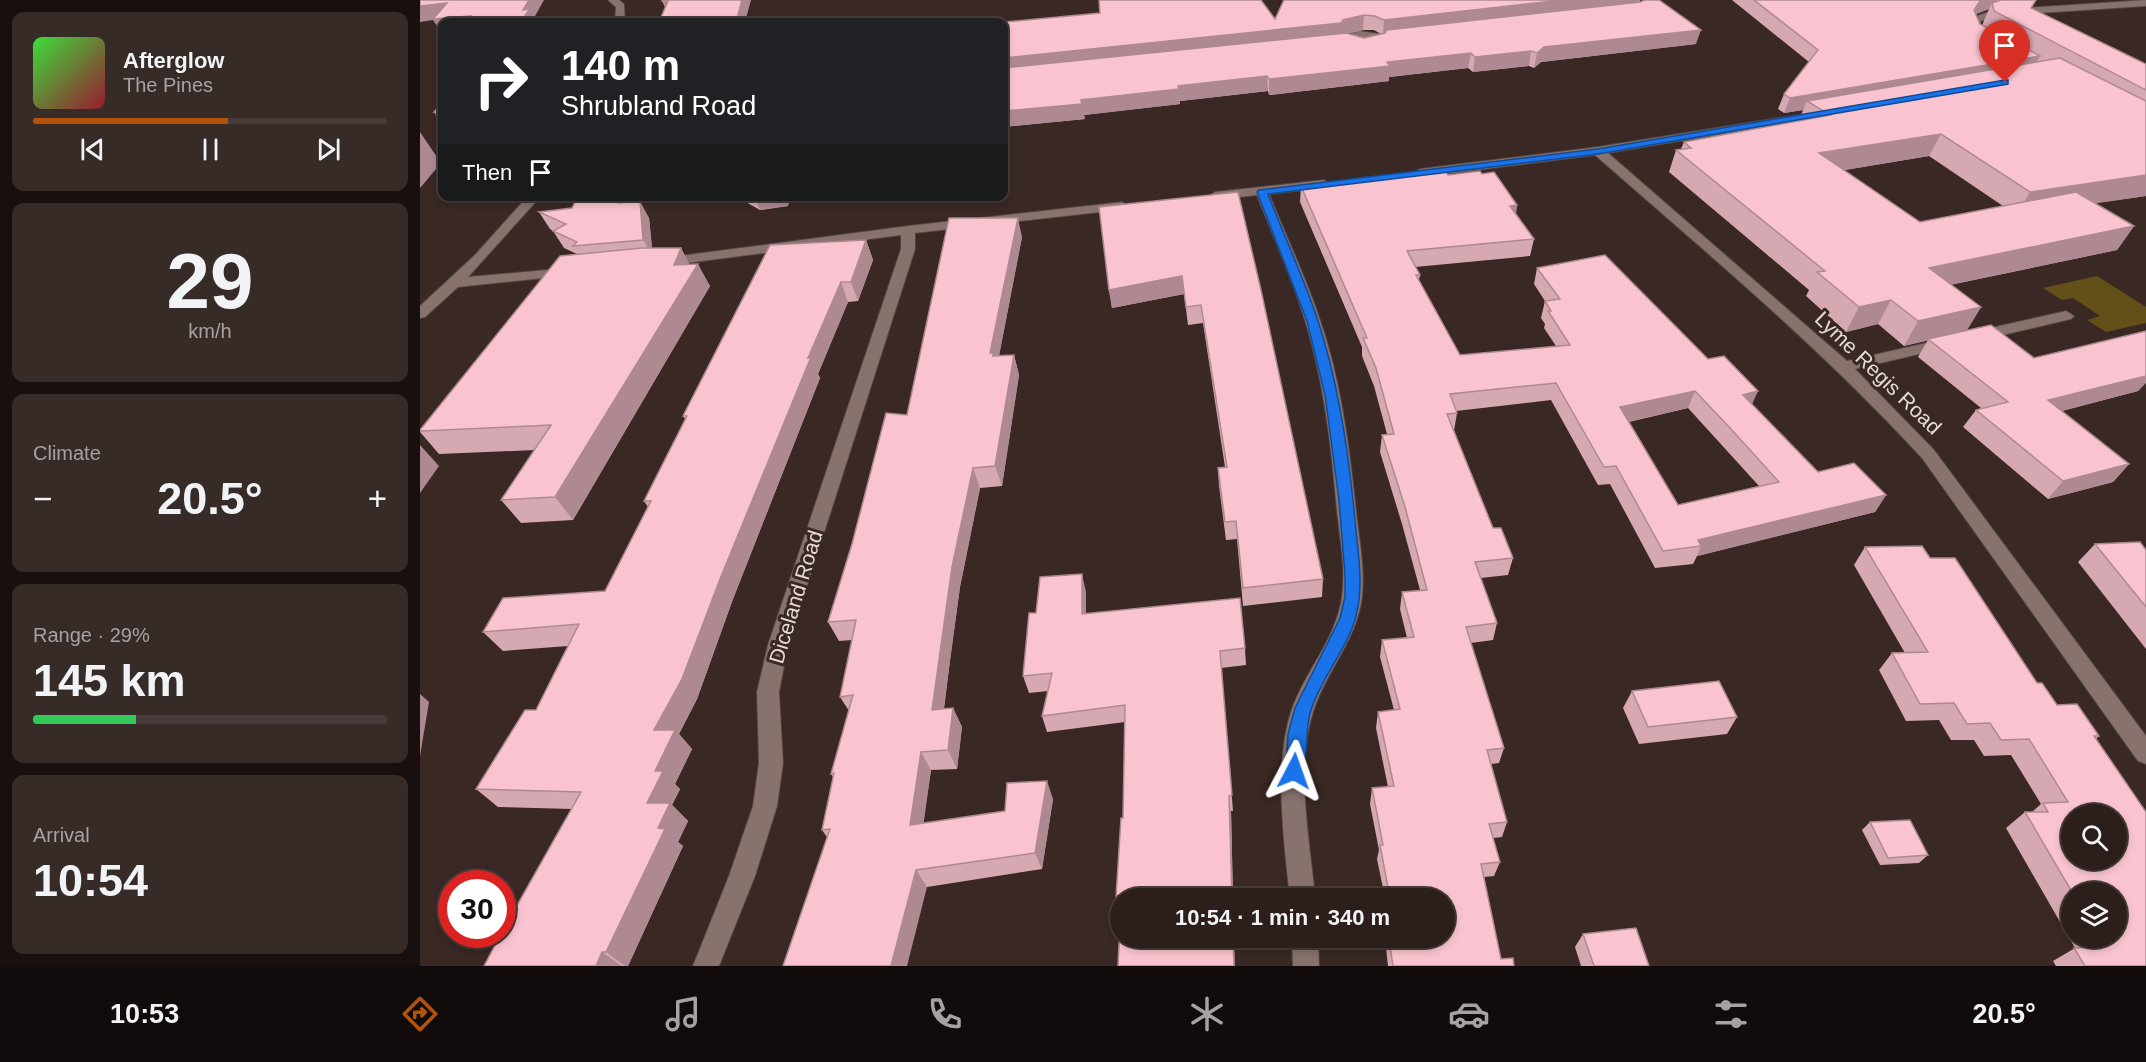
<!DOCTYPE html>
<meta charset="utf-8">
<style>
:root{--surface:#2b1e1b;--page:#372b28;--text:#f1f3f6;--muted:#a6a2a3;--line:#473c3a;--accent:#b45309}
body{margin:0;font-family:Helvetica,sans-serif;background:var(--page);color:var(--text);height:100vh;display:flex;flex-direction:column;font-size:22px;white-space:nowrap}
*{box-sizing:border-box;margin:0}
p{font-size:20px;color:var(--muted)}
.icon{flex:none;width:33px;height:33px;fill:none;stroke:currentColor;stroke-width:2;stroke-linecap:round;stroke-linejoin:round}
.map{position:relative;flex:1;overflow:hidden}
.panel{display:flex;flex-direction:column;gap:12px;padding:12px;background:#18100f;width:420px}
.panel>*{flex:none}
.hud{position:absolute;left:18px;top:18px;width:570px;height:183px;border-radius:12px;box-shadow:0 3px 9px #0003,0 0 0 2px var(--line);background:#202124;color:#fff;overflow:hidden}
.tools{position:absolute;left:1641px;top:804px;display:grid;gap:12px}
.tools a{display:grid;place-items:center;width:66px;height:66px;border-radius:50%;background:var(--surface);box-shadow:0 3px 9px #0003,0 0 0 2px var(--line);font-size:30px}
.speed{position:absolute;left:18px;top:870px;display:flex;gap:12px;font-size:30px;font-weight:700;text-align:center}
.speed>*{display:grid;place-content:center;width:78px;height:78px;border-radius:50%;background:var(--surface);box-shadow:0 3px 9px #0003,0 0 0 2px var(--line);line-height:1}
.speed .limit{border:9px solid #d22;background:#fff;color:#111}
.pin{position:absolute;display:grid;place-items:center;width:51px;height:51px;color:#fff;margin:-62px -26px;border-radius:50% 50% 50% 0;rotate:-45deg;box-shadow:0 0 6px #0007}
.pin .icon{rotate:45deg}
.me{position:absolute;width:66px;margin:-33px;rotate:4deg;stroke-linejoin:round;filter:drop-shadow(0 0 4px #0008)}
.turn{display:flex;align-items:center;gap:21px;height:126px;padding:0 24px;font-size:27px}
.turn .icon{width:78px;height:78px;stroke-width:2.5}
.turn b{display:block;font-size:42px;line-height:51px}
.then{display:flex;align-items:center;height:57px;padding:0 24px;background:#0003;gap:12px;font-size:22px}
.big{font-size:45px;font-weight:600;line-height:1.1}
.panel .widget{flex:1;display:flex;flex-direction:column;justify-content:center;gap:9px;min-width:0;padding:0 21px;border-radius:12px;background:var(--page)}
.panel .dial{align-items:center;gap:0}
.dial b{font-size:78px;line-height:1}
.song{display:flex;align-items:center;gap:18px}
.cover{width:72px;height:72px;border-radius:9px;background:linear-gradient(135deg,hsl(120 70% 55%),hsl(350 70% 35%))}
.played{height:6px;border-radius:3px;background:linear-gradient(90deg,var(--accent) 55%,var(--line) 55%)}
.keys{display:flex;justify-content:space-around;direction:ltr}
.heat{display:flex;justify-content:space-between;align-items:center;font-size:33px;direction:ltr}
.charge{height:9px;border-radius:4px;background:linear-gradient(90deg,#34c759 29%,var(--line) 0)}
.trip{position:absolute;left:690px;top:888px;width:345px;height:60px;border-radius:30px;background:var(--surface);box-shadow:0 3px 9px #0003,0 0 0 2px var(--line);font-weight:600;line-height:60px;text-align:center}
.tabs{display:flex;height:96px;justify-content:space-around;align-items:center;background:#110c0b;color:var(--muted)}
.tabs .icon{width:42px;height:42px}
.tabs .current{color:var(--accent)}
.tabs b{font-size:27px;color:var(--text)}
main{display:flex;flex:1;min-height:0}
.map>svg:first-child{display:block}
</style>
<main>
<section class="panel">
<div class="widget">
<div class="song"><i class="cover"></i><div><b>Afterglow</b><p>The Pines</p></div></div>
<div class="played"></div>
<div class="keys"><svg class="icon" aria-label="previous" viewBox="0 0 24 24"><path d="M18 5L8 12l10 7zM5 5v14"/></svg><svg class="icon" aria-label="pause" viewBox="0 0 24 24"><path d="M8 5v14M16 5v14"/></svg><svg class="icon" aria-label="next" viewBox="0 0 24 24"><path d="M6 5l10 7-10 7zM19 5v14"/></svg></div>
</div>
<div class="widget dial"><b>29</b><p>km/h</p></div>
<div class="widget"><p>Climate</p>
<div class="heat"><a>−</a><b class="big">20.5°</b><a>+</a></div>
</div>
<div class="widget"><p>Range · 29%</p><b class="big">145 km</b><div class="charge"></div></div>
<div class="widget"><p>Arrival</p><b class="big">10:54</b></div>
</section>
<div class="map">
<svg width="1726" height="966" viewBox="0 0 1726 966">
<rect width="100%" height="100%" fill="#392824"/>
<polygon fill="#634f18" points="1677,276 1726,307 1726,323 1686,332 1667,320 1680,316 1653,298 1642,300 1623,288"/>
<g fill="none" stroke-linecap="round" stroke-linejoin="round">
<g stroke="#534542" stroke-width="2">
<g id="street">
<polygon points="188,0 199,0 204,4 205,22 195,22 196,7"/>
<polygon points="1726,0 1726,6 1575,16 1561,21 1559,25 1568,37 1563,40 1554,36 1549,25 1554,17 1574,10"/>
<path d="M939,31l21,3 5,6 -1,4 -21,7 -20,-6v-8zM940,37l13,2 1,3 -11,3 -11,-4z"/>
<path d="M1403,111l4,1v4l-219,37 239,208 97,-22 5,2 3,3 -3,3 -94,22 79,81 212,286v28l-8,-3 -216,-303c-101,-110 -215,-205 -327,-303l-175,22 -6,-4 6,-4 178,-22z"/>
<path d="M904,180l6,4 -2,3 -59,7c20,49 43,97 58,148 16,55 23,112 29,169 3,28 9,57 6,86 -5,42 -35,73 -48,112 -20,59 -4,129 1,189h-25c-6,-56 -17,-135 2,-189 14,-39 44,-70 50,-112 4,-29 -2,-58 -5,-86 -5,-56 -11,-112 -25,-166 -13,-52 -36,-101 -55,-150l-42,5 -6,-4 6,-4z"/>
<polygon points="108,196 121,196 48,277 148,268 153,269 155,272 153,275 38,287 5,317 0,318 0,306 55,255"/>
<polygon points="702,202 709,206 707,209 495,233 495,249 368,645 359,692 363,763 357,806 335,876 299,966 273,966 309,876 333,806 339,763 337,692 348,645 481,249 481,235 244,266 237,262 244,258 488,226"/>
<polygon points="1646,311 1654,316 1651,319 1557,341 1549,336 1557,331"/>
<polygon points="872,938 898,938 899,966 873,966"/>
</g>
</g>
<use href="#street" fill="#87726d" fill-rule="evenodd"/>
</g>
<g fill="#d6a9b2" fill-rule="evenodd">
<path d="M864,0h356v2l56,42 -155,18 -7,6 -5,-2 -56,6 -5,-4 -79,9v4l-120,14 -1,-4 -88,10v3l-96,11 1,4 -81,8v-101l271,-7zM943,30h11l7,4 -17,4 -17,-4z"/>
<path d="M1312,0h304l-5,8 115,56v132l-51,7 39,23 -17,24 -167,35 31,22 -15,24 68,27 111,25 -7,8 -76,20 67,53 -16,18 -65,17 -85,-72 13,-17 5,-2 -63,-51 10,-17 -24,6 -26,-22 -32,8 -40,-36 3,-6 -140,-118 7,-22 5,-1 3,-7 115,-21 4,-11 -19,3 -6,-4 6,-15 25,-32zM1569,9l-6,14v2l-3,-1 -4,-10zM1509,156l74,50 -83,16 -76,-52z"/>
<path d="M1062,174l35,31 -1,9 18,25 -4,17 -115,11 5,8 -1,5 41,75 96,-9 -12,-18 1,-4 -4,-6 4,-17 -11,-17 3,-16 215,136 66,68 68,23 -11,17 -178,44 -4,8 -38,4 -45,-84 -12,1 -47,-85 -95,11 1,2 -3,18 39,97 20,30 -5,17 -27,3 16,45 -4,17 -22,3 33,105 -5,15 -8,1 16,58 -5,15 -9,1 7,24 -6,14 -10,1 17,82 13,7h-126l-3,-28h59v-40h-59l-8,-39 2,-9 -9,-46 2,-16 16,-1 -12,-59 2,-16 16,-2 -14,-53 2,-17 25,-2 -7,-29 2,-17 18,-2 -18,-66 -22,-72 2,-17 5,-1 -13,-48 -12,-30v-9l-62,-145 1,-16 147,-11zM1268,408l71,78 -81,19 -49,-83z"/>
<polygon points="818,192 903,579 902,597 823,606 817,539 806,540 799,486 798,468 805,467 783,323 768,325 764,294 692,308 689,290"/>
<polygon points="315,196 370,196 368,206 340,210"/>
<polygon points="217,201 229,218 232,248 261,248 269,264 290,286 153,520 101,523 81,500 115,450 19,454 0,432 0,430 157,254 144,248 133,231 130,229 119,212"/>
<polygon points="602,237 579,355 594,355 599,375 582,486 560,488 540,587 530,660 524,709 533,708 542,727 537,769 511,770 503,823 585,811 633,799 622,869 507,887 407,837 402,830 413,777 411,774 429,711 420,697 432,640 419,641 408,622 487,415"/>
<polygon points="446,240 453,260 438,301 428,302 398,374 400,378 313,599 277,699 259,734 272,749 255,784 260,789 252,805 268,821 258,842 263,846 208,966 64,966 152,809 78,807 56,789 116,710 148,646 83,651 63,632 185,591 228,507 224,501 265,419 263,416"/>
<polygon points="1675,544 1726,550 1726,649 1658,562"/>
<path d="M1445,547l65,11 127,147 42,31 -3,3 50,227h-90l-3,-5 22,-13 -69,-120 19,-16h7l9,-8 -30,-49 -27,1 -10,-16h-23l-12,-20 -33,1 -27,-51 13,-17h13l-51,-88zM1652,892h44v46h-44z"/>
<polygon points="666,592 666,613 825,648 826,665 801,668 813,811 811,811 813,898 700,898 700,910 696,897 703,818 705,722 627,732 622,716 628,691 609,693 603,676 616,613"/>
<polygon points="1212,691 1317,717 1307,734 1219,744 1203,708"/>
<polygon points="1450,822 1508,855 1499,863 1460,865 1442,830"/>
<polygon points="1163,934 1229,966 1161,966 1155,947"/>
</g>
<g fill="#ae8991">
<polygon points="109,0 124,0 114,18 117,22 100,22 103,10"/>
<polygon points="322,0 331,0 325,22 316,22"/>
<polygon points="1142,0 1220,0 1219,3 963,35 964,20"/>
<polygon points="1563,0 1577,0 1573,8 1572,3 1569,9 1553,15 1554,10 1560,1"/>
<polygon points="242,1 248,1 249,16"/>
<polygon points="27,3 51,16 55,22 22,22 22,34 13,20 0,22 0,6"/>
<polygon points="944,15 943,30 922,35 584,76 584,58 923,20"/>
<polygon points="1281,30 1276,44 1121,62 1114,68 1117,53 1124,47"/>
<polygon points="1111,51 1109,66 1053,72 1055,57"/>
<polygon points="1051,53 1048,68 969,77 969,81 849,95 849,79 967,62"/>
<polygon points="1620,56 1612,71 1387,101 1383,110 1364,113 1370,98"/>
<polygon points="847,76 848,91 760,101 760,104 664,115 665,119 584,127 584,111 758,86"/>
<polygon points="14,112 22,112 22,126"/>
<polygon points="0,132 21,163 0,188"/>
<polygon points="1521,134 1509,156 1390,176 1399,153"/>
<polygon points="1726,175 1726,196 1596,215 1610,192"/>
<polygon points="202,196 219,196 209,220 199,203"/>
<polygon points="334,196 370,196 368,206 340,210"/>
<polygon points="220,201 229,218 233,257 223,240"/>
<polygon points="1097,205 1094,221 1090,206"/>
<polygon points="598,218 602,237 577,367 570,353"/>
<polygon points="1714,226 1697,250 1495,292 1509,268"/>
<polygon points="446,240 453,260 438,301 431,282"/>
<polygon points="261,248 272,270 278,264 290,286 153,520 135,497 254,265"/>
<polygon points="762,276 764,294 692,308 689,290"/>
<polygon points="421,282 428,302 398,374 400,378 313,599 277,699 259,734 272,749 255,784 260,789 252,805 268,821 258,842 263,846 208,966 205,966 186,952 238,828 227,803 235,771 234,730 300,579 388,358"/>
<polygon points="1471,300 1458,324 1426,332 1439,307"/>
<polygon points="1561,307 1546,332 1484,346 1498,321"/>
<polygon points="594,355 599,375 582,486 575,466"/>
<polygon points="1726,369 1726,383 1718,391 1615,418 1628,400"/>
<polygon points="1275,391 1268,408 1194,425 1200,407"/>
<polygon points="1338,391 1330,409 1323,395"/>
<polygon points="0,445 19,466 0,493"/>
<polygon points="1709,464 1693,482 1628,499 1643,481"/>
<polygon points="553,468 560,488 540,587 521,728 512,710 532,567"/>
<polygon points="1466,495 1455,512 1277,556 1281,546 1278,540"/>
<polygon points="662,574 666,592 666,631 662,614"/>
<polygon points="0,694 9,702 0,756"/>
<polygon points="533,708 542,727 537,769 528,750"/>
<polygon points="501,752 511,770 501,842 490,825"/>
<polygon points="627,781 633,799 622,869 615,853"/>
<polygon points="809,796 811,811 813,898 812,898"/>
<polygon points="496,870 507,887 487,966 471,966"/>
<polygon points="813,938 814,938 815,966 814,966"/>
<polygon points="182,952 202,966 176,966"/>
</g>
<g fill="#f9c4cf" stroke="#ae8991" stroke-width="1.5" fill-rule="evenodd">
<polygon points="0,0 109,0 103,10 110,9 100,22 46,22 51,16 13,19 27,3 0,6"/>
<polygon points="243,0 322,0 316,22 239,22 248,1 242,1"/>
<polygon points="679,0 841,0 855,19 864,0 1142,0 964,20 955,16 944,15 923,20 921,23 584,58 584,26 585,26 585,22 680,13"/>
<polygon points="1225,0 1239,0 1281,30 1124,47 1117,53 1111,51 1055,57 1051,53 967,62 970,66 849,79 847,76 758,86 759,89 661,100 662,104 584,111 584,68 926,33 944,38 965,33 967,30 1220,2"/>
<polygon points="1334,0 1563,0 1560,1 1554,10 1560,24 1620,56 1370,98 1364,94 1398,50"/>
<polygon points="1581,0 1616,0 1611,8 1726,64 1726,90 1574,11 1572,3"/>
<polygon points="1640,58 1726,101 1726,175 1610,192 1521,134 1399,153 1500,222 1656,192 1714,226 1509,268 1561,307 1498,321 1471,300 1439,307 1397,272 1405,271 1256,150 1271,148 1264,142 1410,115 1387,101"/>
<polygon points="22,103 22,112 14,112"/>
<path d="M1024,169l4,6 32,-4 2,3 12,-2 23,33 -7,1 24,33 -127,12 13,24h-4l44,80 110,-10 -22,-34h3l-6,-10 15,-2 -23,-31 68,-13 103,104 16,-3 34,35 -15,4 75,77 36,-9 32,32 -188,45 3,6 -38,5 -47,-85 -12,1 -48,-84 -106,11 7,19 -10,1 46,114h8l12,30 -38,4 22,61 -31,4 38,121 -17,2 20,72 -18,2 11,38 -19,2 20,95 12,-1 1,8h-121l-4,-28h55v-40h-54l-10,-53h3l-11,-57 22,-2 -16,-74 22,-3 -18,-69 32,-3 -12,-45 25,-2 -22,-83 -23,-72 12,-1 -18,-66 -13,-30h4l-66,-152zM1275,391l36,38 48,53 -101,23 -58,-98z"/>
<polygon points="818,192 841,290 903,579 823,588 816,521 805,522 798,468 807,467 781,305 766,307 762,276 689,290 679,207"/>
<polygon points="158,196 202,196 199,203 220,201 223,240 153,246 157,242 133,231 146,224 119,212 152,208"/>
<polygon points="529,218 598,218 570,353 573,353 573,356 594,355 575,466 553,468 532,567 512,710 533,708 528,750 501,752 490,825 585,811 587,783 627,781 615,853 496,870 471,966 363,966 410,829 402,830 414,773 411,774 433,695 420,697 436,620 408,622 432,544 466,413 487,415"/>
<polygon points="446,240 431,282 421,282 388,358 391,357 300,579 262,679 234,730 255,730 235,771 243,771 227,803 250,803 238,828 245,829 186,952 182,952 176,966 64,966 81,934 82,934 82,932 161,792 56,789 105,710 116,710 159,624 63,632 83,598 185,591 231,501 224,501 267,416 263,416 350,245"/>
<polygon points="222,248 261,248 254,265 278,264 135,497 81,500 131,425 0,431 0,430 140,256"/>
<polygon points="1571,325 1614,358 1726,331 1726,376 1628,400 1709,464 1643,481 1556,410 1588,402 1508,339"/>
<polygon points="1720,542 1726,550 1726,607 1675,544"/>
<path d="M1502,546l8,12h25l82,125h5l15,22 20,-1 22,32h-5l52,76v154h-61l-11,-18 30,-1 -5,-9h17v-46h-44l-47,-80h23l-5,-9 25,-1 -39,-63 -28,1 -11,-17 -23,1 -13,-21 -34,1 -28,-51 36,-1 -63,-105zM1652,814h44v46h-44z"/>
<polygon points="662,574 662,614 820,598 825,648 800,651 812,795 809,796 812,898 702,898 702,896 696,897 701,818 703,818 705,705 622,716 632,673 603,676 609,613 616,613 620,577"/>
<polygon points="1299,681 1317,717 1228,727 1212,691"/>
<polygon points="1490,820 1508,855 1468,858 1450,822"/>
<polygon points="700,923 700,938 813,938 814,966 698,966"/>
<polygon points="1216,928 1229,966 1174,966 1163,934"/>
</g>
<path fill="#1a73e8" stroke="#114b97" stroke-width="1.5" d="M1585,80h3v4l-410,70 -330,40c16,42 36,84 50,127 21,64 31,133 37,200 3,32 9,64 1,95 -8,32 -35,62 -45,94 -7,21 -2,49 -10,67l-7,2 -6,-2 -2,-6 2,-37 7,-26 45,-90 5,-21v-22l-6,-75 -14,-105 -18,-74 -50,-129 2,-2 339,-41z"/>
<g text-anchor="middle" stroke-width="6" stroke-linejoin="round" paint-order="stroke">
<g font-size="21" fill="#e6dad7" stroke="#392824">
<text transform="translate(1458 373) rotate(44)" y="7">Lyme Regis Road</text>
<text transform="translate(376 597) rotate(-73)" y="7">Diceland Road</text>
</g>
</g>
</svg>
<div class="tools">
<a><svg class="icon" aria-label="search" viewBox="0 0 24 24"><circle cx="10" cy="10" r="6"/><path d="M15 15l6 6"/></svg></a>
<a><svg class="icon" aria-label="layers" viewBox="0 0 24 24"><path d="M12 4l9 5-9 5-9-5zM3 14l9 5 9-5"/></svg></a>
</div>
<div class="speed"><div class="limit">30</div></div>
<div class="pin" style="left:1585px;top:82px;background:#d93025"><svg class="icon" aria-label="arrive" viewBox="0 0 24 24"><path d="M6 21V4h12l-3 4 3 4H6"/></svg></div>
<svg class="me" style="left:874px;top:771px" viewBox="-20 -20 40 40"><path d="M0-17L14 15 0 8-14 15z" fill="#1a73e8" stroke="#fff" stroke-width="4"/></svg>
<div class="trip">10:54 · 1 min · 340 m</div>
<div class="hud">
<div class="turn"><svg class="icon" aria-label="right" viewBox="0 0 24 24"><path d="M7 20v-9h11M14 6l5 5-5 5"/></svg><div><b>140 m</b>Shrubland Road</div></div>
<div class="then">Then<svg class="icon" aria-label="arrive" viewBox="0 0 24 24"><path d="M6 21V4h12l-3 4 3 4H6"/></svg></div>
</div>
</div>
</main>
<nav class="tabs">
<b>10:53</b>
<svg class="icon current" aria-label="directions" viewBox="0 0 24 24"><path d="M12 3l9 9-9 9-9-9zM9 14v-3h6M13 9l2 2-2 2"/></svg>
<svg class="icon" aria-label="music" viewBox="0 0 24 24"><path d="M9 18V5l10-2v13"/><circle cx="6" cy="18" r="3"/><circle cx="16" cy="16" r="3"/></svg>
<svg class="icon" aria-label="phone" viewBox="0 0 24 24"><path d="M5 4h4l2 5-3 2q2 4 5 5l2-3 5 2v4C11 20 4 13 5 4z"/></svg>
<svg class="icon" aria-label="climate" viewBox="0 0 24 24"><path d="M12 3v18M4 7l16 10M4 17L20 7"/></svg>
<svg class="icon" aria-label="car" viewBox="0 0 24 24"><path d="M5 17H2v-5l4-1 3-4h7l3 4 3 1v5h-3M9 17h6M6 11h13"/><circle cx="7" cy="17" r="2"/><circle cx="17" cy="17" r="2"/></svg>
<svg class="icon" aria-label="filters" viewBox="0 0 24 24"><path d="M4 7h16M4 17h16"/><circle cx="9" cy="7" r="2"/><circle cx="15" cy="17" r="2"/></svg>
<b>20.5°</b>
</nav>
